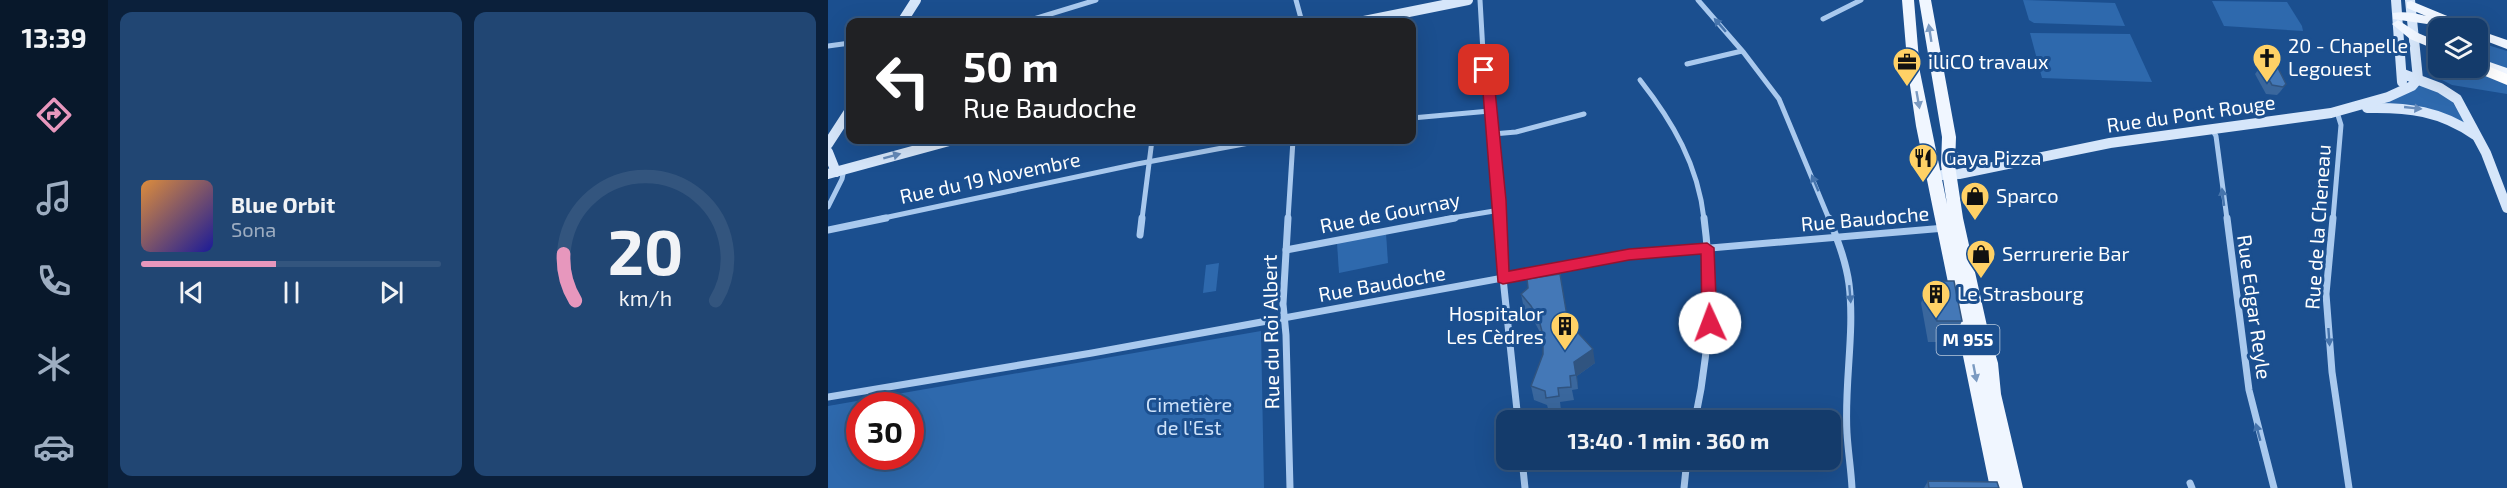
<!DOCTYPE html>
<html lang="fr">
<meta charset="utf-8">
<style>
:root{--surface:#143b6b;--page:#214673;--text:#f1f3f6;--muted:#9dadc1;--line:#33557e;--accent:#e797bd}
body{margin:0;font-family:"Exo 2",sans-serif;background:var(--page);color:var(--text);height:100vh;display:flex;flex-direction:column;font-size:22px;white-space:nowrap}
*{box-sizing:border-box;margin:0}
p{font-size:20px;color:var(--muted)}
.icon{flex:none;width:33px;height:33px;fill:none;stroke:currentColor;stroke-width:2;stroke-linecap:round;stroke-linejoin:round}
.map{position:relative;flex:1;overflow:hidden}
.sheet{display:flex;flex-direction:column;gap:12px;padding:12px;background:#0b203b;width:720px}
.sheet>*{flex:none}
.banner{position:absolute;left:18px;top:18px;width:570px;height:126px;border-radius:12px;box-shadow:0 6px 24px #0002,0 0 0 2px var(--line);background:#202124;color:#fff;overflow:hidden}
.tools{position:absolute;left:1600px;top:18px;display:grid;gap:12px}
.tools a{display:grid;place-items:center;width:60px;height:60px;border-radius:12px;background:var(--surface);box-shadow:0 6px 24px #0002,0 0 0 2px var(--line);font-size:30px}
.speed{position:absolute;left:18px;top:392px;display:flex;gap:12px;font-size:30px;font-weight:700;text-align:center}
.speed>*{display:grid;place-content:center;width:78px;height:78px;border-radius:50%;background:var(--surface);box-shadow:0 6px 24px #0002,0 0 0 2px var(--line);line-height:1}
.speed .limit{border:9px solid #d22;background:#fff;color:#111}
.pin{position:absolute;display:grid;place-items:center;width:51px;height:51px;color:#fff;margin:-26px;border-radius:12px;box-shadow:0 3px 9px #0006}
.me{position:absolute;width:66px;margin:-33px;rotate:358deg;stroke-linejoin:round;filter:drop-shadow(0 0 4px #0008)}
.turn{display:flex;align-items:center;gap:21px;height:126px;padding:0 18px;font-size:27px}
.turn .icon{width:78px;height:78px;stroke-width:2.5}
.turn b{display:block;font-size:42px;line-height:51px}
.sheet .widget{flex:1;display:flex;flex-direction:column;justify-content:center;gap:9px;min-width:0;padding:0 21px;border-radius:12px;background:var(--page)}
.sheet .dial{align-items:center;gap:0}
.dial svg{height:156px;overflow:visible;fill:none;stroke:var(--line);stroke-width:7;stroke-linecap:round;text-anchor:middle}
.dial text{fill:var(--text);stroke:none}
.song{display:flex;align-items:center;gap:18px}
.cover{width:72px;height:72px;border-radius:9px;background:linear-gradient(135deg,hsl(30 70% 55%),hsl(240 70% 35%))}
.played{height:6px;border-radius:3px;background:linear-gradient(90deg,var(--accent) 45%,var(--line) 45%)}
.keys{display:flex;justify-content:space-around;direction:ltr}
.sheet .tiles{flex:1;display:grid;gap:12px;grid-template-columns:repeat(2,1fr)}
.trip{position:absolute;left:668px;top:410px;width:345px;height:60px;border-radius:12px;background:var(--surface);box-shadow:0 6px 24px #0002,0 0 0 2px var(--line);font-weight:700;line-height:60px;text-align:center}
main{display:flex;flex:1;min-height:0}
.tabs{display:flex;flex-direction:column;width:108px;justify-content:space-around;align-items:center;background:#08182b;color:var(--muted)}
.tabs .icon{width:42px;height:42px}
.tabs .current{color:var(--accent)}
.tabs b{font-size:27px;color:var(--text)}
.map>svg:first-child{display:block}
</style>
<main>
<nav class="tabs">
<b>13:39</b>
<svg class="icon current" aria-label="directions" viewBox="0 0 24 24"><path d="M12 3l9 9-9 9-9-9zM9 14v-3h6M13 9l2 2-2 2"/></svg>
<svg class="icon" aria-label="music" viewBox="0 0 24 24"><path d="M9 18V5l10-2v13"/><circle cx="6" cy="18" r="3"/><circle cx="16" cy="16" r="3"/></svg>
<svg class="icon" aria-label="phone" viewBox="0 0 24 24"><path d="M5 4h4l2 5-3 2q2 4 5 5l2-3 5 2v4C11 20 4 13 5 4z"/></svg>
<svg class="icon" aria-label="climate" viewBox="0 0 24 24"><path d="M12 3v18M4 7l16 10M4 17L20 7"/></svg>
<svg class="icon" aria-label="car" viewBox="0 0 24 24"><path d="M5 17H2v-5l4-1 3-4h7l3 4 3 1v5h-3M9 17h6M6 11h13"/><circle cx="7" cy="17" r="2"/><circle cx="17" cy="17" r="2"/></svg>
</nav>
<section class="sheet">
<div class="tiles">
<div class="widget">
<div class="song"><i class="cover"></i><div><b>Blue Orbit</b><p>Sona</p></div></div>
<div class="played"></div>
<div class="keys"><svg class="icon" aria-label="previous" viewBox="0 0 24 24"><path d="M18 5L8 12l10 7zM5 5v14"/></svg><svg class="icon" aria-label="pause" viewBox="0 0 24 24"><path d="M8 5v14M16 5v14"/></svg><svg class="icon" aria-label="next" viewBox="0 0 24 24"><path d="M6 5l10 7-10 7zM19 5v14"/></svg></div>
</div>
<div class="widget dial"><svg viewBox="0 0 100 80">
<path d="M14 69A42 42 0 1 1 86 69"/>
<path d="M14 69A42 42 0 0 1 8 45" stroke="#e797bd"/>
<text x="50" y="56" font-size="32" font-weight="700">20</text>
<text x="50" y="72" font-size="11">km/h</text>
</svg></div>
</div>
</section>
<div class="map">
<svg width="1679" height="488" viewBox="0 0 1679 488">
<rect width="100%" height="100%" fill="#1b4f8f"/>
<g fill="#2e69ad" fill-rule="evenodd">
<polygon points="1195,0 1287,3 1297,26 1206,23 1201,20"/>
<polygon points="1384,1 1459,2 1474,26 1475,31 1396,26"/>
<polygon points="1202,33 1302,34 1324,82 1214,78"/>
<polygon points="1650,42 1679,51 1679,71 1650,58"/>
<polygon points="1605,62 1611,63 1611,68 1637,68 1679,84 1679,94 1624,85 1606,76"/>
<path d="M1598,85l24,13 16,26c-36,-17 -48,-21 -88,-18l38,-19z"/>
<polygon points="558,233 560,263 511,273 509,243"/>
<polygon points="391,263 388,291 375,293 378,265"/>
<path d="M433,331l3,157h-436v-82zM32,405h50v51h-50z"/>
</g>
<g fill="none" stroke-linecap="round" stroke-linejoin="round">
<g stroke="#a9c9ee" stroke-width="5">
<polyline points="468,0 474,22"/>
<polyline points="652,0 657,87 661,90 672,219"/>
<polyline points="870,0 916,53 951,99 1001,219"/>
<polyline points="995,19 1033,0"/>
<polyline points="196,22 268,0"/>
<polyline points="0,46 22,43"/>
<polyline points="859,64 914,51"/>
<path d="M812,80c33,42 58,85 64,139"/>
<polyline points="584,118 662,111"/>
<polyline points="1384,129 1388,136 1399,219"/>
<polyline points="665,134 688,132 756,114"/>
<polyline points="0,207 14,179 16,169"/>
<polyline points="51,219 309,164 437,140"/>
<polyline points="314,219 324,140"/>
<polyline points="460,219 465,140"/>
<polyline points="618,219 672,210"/>
<polyline points="1505,219 1513,125 1509,112"/>
</g>
<g stroke="#a9c9ee" stroke-width="7">
<polyline points="460,218 455,304 458,335 462,488"/>
<polyline points="672,218 675,278 690,420"/>
<path d="M1001,218c8,21 17,43 20,66 6,49 -5,99 -2,149 1,18 4,36 5,55"/>
<polyline points="1399,218 1421,390 1446,488"/>
<polyline points="1505,218 1498,294 1504,372 1521,488"/>
<polyline points="0,230 58,218"/>
<polyline points="312,235 314,218"/>
<polyline points="458,250 627,218"/>
<polyline points="0,397 264,353 801,255 1117,228"/>
<path d="M867,420c15,-68 18,-133 9,-202"/>
<polyline points="694,459 697,488"/>
<polyline points="1362,483 1364,488"/>
<polyline points="856,488 859,459"/>
</g>
<g stroke="#d6e6fa" stroke-width="10">
<polyline points="1568,0 1574,82"/>
<polyline points="74,22 88,0"/>
<polyline points="531,22 640,0"/>
<polyline points="1575,74 1612,88 1629,99 1658,153 1679,208"/>
<path d="M1539,108c41,-1 74,3 108,27"/>
<polyline points="0,144 22,110"/>
<polyline points="0,152 8,172"/>
<polyline points="1122,153 1135,162 1155,165"/>
<polyline points="0,174 125,140"/>
<polyline points="1114,175 1131,174 1282,143 1503,113 1560,97 1584,86 1590,79 1582,0"/>
</g>
<g fill="#f0f6ff" fill-rule="evenodd">
<polygon points="1074,0 1086,0 1092,72 1119,204 1113,165 1114,137 1091,0 1103,0 1128,137 1127,165 1135,218 1159,326 1170,363 1173,394 1195,488 1162,488 1088,126 1080,72"/>
<path d="M1583,1l58,24 2,3h-16l-23,-9 -1,4 -4,1 -34,-5v-6c11,-2 22,0 33,3l-19,-8v-6z"/>
<polygon points="1570,20 1590,33 1611,42 1611,51 1582,39 1564,24"/>
<polygon points="1650,30 1679,40 1679,49 1650,38"/>
<polygon points="1650,58 1679,68 1679,77 1650,67"/>
</g>
<polygon fill="#fff" fill-rule="evenodd" points="1650,62 1679,74 1679,85 1645,71 1643,68 1650,68"/>
</g>
<g fill="#3a679d">
<polygon points="1433,66 1458,84 1452,92 1449,95 1438,94 1427,74"/>
<polygon points="1102,281 1134,321 1124,342 1100,342 1093,303"/>
<polygon points="693,294 740,322 767,363 749,376 750,389 744,390 746,400 732,402 733,410 721,412 719,405 706,400 703,386 715,354 715,338 706,321 696,309"/>
<polygon points="1100,481 1171,488 1096,488"/>
</g>
<polygon fill="#305480" points="765,349 767,363 749,376 750,389 746,362"/>
<g fill="#4478b7" stroke="#305480" stroke-width="1.5">
<polygon points="1433,66 1449,66 1458,84 1455,87 1444,85"/>
<polygon points="732,274 740,322 765,349 746,362 748,375 742,376 743,387 730,388 731,396 718,398 717,391 703,386 715,354 715,335 711,320 703,306 693,294 700,288 699,279"/>
<polygon points="1102,281 1126,281 1134,321 1109,321"/>
<polygon points="1100,481 1169,482 1171,488 1101,488"/>
</g>
<defs><path id="oneway-solid" d="M-6-.8H1V-3.2L6.5 0L1 3.2V.8H-6Z" transform="scale(1.5)"/></defs>
<g fill="#4674ac">
<use href="#oneway-solid" transform="translate(892 25) rotate(-131)"/>
<use href="#oneway-solid" transform="translate(987 183) rotate(-113)"/>
<use href="#oneway-solid" transform="translate(1395 197) rotate(-97)"/>
<use href="#oneway-solid" transform="translate(1022 294) rotate(85)"/>
<use href="#oneway-solid" transform="translate(1501 337) rotate(86)"/>
<use href="#oneway-solid" transform="translate(1430 432) rotate(-105)"/>
</g>
<g fill="#7b9ac1">
<use href="#oneway-solid" transform="translate(1102 33) rotate(-99)"/>
<use href="#oneway-solid" transform="translate(1090 100) rotate(80)"/>
<use href="#oneway-solid" transform="translate(1147 373) rotate(79)"/>
</g>
<g fill="#668bba">
<use href="#oneway-solid" transform="translate(1585 108) rotate(6)"/>
<use href="#oneway-solid" transform="translate(64 156) rotate(-15)"/>
</g>
<polygon fill="#e11d48" stroke="#92132f" stroke-width="1.5" points="656,66 662,70 663,85 667,90 678,200 681,271 801,249 879,243 886,248 889,323 887,328 876,328 874,323 873,254 801,260 675,284 670,282 655,92 651,87 650,70"/>
<defs>
<g id="church-pin" transform="scale(1.5)"><path d="M0 17L-7.5 6A9.5 9.5 0 1 1 7.5 6Z" fill="#ffd166" stroke="#1b4f8f"/><path d="M-1.2-6h2.4v3.5h3.3v2.4h-3.3V6h-2.4V-.1h-3.3v-2.4h3.3Z" fill="#111"/></g>
<g id="office-pin" transform="scale(1.5)"><path d="M0 17L-7.5 6A9.5 9.5 0 1 1 7.5 6Z" fill="#ffd166" stroke="#1b4f8f"/><path d="M-6-3h4V-5.5h4V-3h4V5H-6ZM-1-4.5V-3h2v-1.5ZM-6 0V1H6V0Z" fill="#111"/></g>
<g id="restaurant-pin" transform="scale(1.5)"><path d="M0 17L-7.5 6A9.5 9.5 0 1 1 7.5 6Z" fill="#ffd166" stroke="#1b4f8f"/><path d="M-5-6h1v4h1v-4h1v4h1v-4h1v5L-1.5 .5V6h-2V.5L-5-1ZM5-6V6H3V1.5H1.5Q1.5-4 5-6Z" fill="#111"/></g>
<g id="shop-pin" transform="scale(1.5)"><path d="M0 17L-7.5 6A9.5 9.5 0 1 1 7.5 6Z" fill="#ffd166" stroke="#1b4f8f"/><path d="M-5-2.5h2.3a2.7 3.5 0 0 1 5.4 0H5L5.5 6h-11ZM-1.5-2.5h3a1.5 2.3 0 0 0-3 0Z" fill="#111"/></g>
<g id="building-pin" transform="scale(1.5)"><path d="M0 17L-7.5 6A9.5 9.5 0 1 1 7.5 6Z" fill="#ffd166" stroke="#1b4f8f"/><path d="M-4-6H4V6H1V3H-1V6H-4ZM-2.5-4.3h1.7v1.8h-1.7ZM.8-4.3h1.7v1.8H.8ZM-2.5-1h1.7V.8h-1.7ZM.8-1h1.7V.8H.8Z" fill="#111"/></g>
</defs>
<g fill-rule="evenodd">
<use href="#church-pin" x="1439" y="58"/>
<use href="#office-pin" x="1079" y="62"/>
<use href="#restaurant-pin" x="1095" y="158"/>
<use href="#shop-pin" x="1147" y="196"/>
<use href="#shop-pin" x="1153" y="254"/>
<use href="#building-pin" x="1108" y="294"/>
<use href="#building-pin" x="737" y="326"/>
</g>
<g text-anchor="middle" stroke-width="6" stroke-linejoin="round" paint-order="stroke">
<rect fill="#1b4f8f" stroke="#bbcadd" stroke-width="1.5" x="1108.5" y="325" width="63" height="30" rx="4.5"/>
<g font-size="18" font-weight="bold" fill="#fff">
<text x="1140" y="346">M 955</text>
</g>
<g font-size="20" fill="#fff" stroke="#1b4f8f" text-anchor="start">
<text x="1460" y="53">20 - Chapelle<tspan x="1460" dy="23">Legouest</tspan></text>
<text x="1100" y="69">illiCO travaux</text>
<text x="1116" y="165">Gaya Pizza</text>
<text x="1168" y="203">Sparco</text>
<text x="1174" y="261">Serrurerie Bar</text>
<text x="1129" y="301">Le Strasbourg</text>
<text x="716" y="321" text-anchor="end">Hospitalor<tspan x="716" dy="23">Les Cèdres</tspan></text>
</g>
<g font-size="20" fill="#fff" stroke="#1b4f8f">
<text transform="translate(1363 114) rotate(-8)" y="7">Rue du Pont Rouge</text>
<text transform="translate(162 178) rotate(-12)" y="7">Rue du 19 Novembre</text>
<text transform="translate(562 213) rotate(-11)" y="7">Rue de Gournay</text>
<text transform="translate(1037 219) rotate(-5)" y="7">Rue Baudoche</text>
<text transform="translate(1490 227) rotate(-86)" y="7">Rue de la Cheneau</text>
<text transform="translate(554 284) rotate(-10)" y="7">Rue Baudoche</text>
<text transform="translate(1426 307) rotate(82)" y="7">Rue Edgar Reyle</text>
<text transform="translate(443 332) rotate(-91)" y="7">Rue du Roi Albert</text>
</g>
<g font-size="20" fill="#cfe3fa" stroke="#1b4f8f">
<text x="361" y="412">Cimetière<tspan x="361" dy="23">de l'Est</tspan></text>
</g>
</g>
</svg>
<div class="tools">
<a><svg class="icon" aria-label="layers" viewBox="0 0 24 24"><path d="M12 4l9 5-9 5-9-5zM3 14l9 5 9-5"/></svg></a>
</div>
<div class="speed"><div class="limit">30</div></div>
<div class="pin" style="left:656px;top:70px;background:#d93025"><svg class="icon" aria-label="arrive" viewBox="0 0 24 24"><path d="M6 21V4h12l-3 4 3 4H6"/></svg></div>
<svg class="me" style="left:882px;top:323px" viewBox="-20 -20 40 40"><circle r="19" fill="#fff"/><path d="M0-13L10 11 0 6-10 11z" fill="#e11d48"/></svg>
<div class="trip">13:40 · 1 min · 360 m</div>
<div class="banner">
<div class="turn"><svg class="icon" aria-label="left" viewBox="0 0 24 24"><path d="M17 20v-9H6M10 6l-5 5 5 5"/></svg><div><b>50 m</b>Rue Baudoche</div></div>
</div>
</div>
</main>
